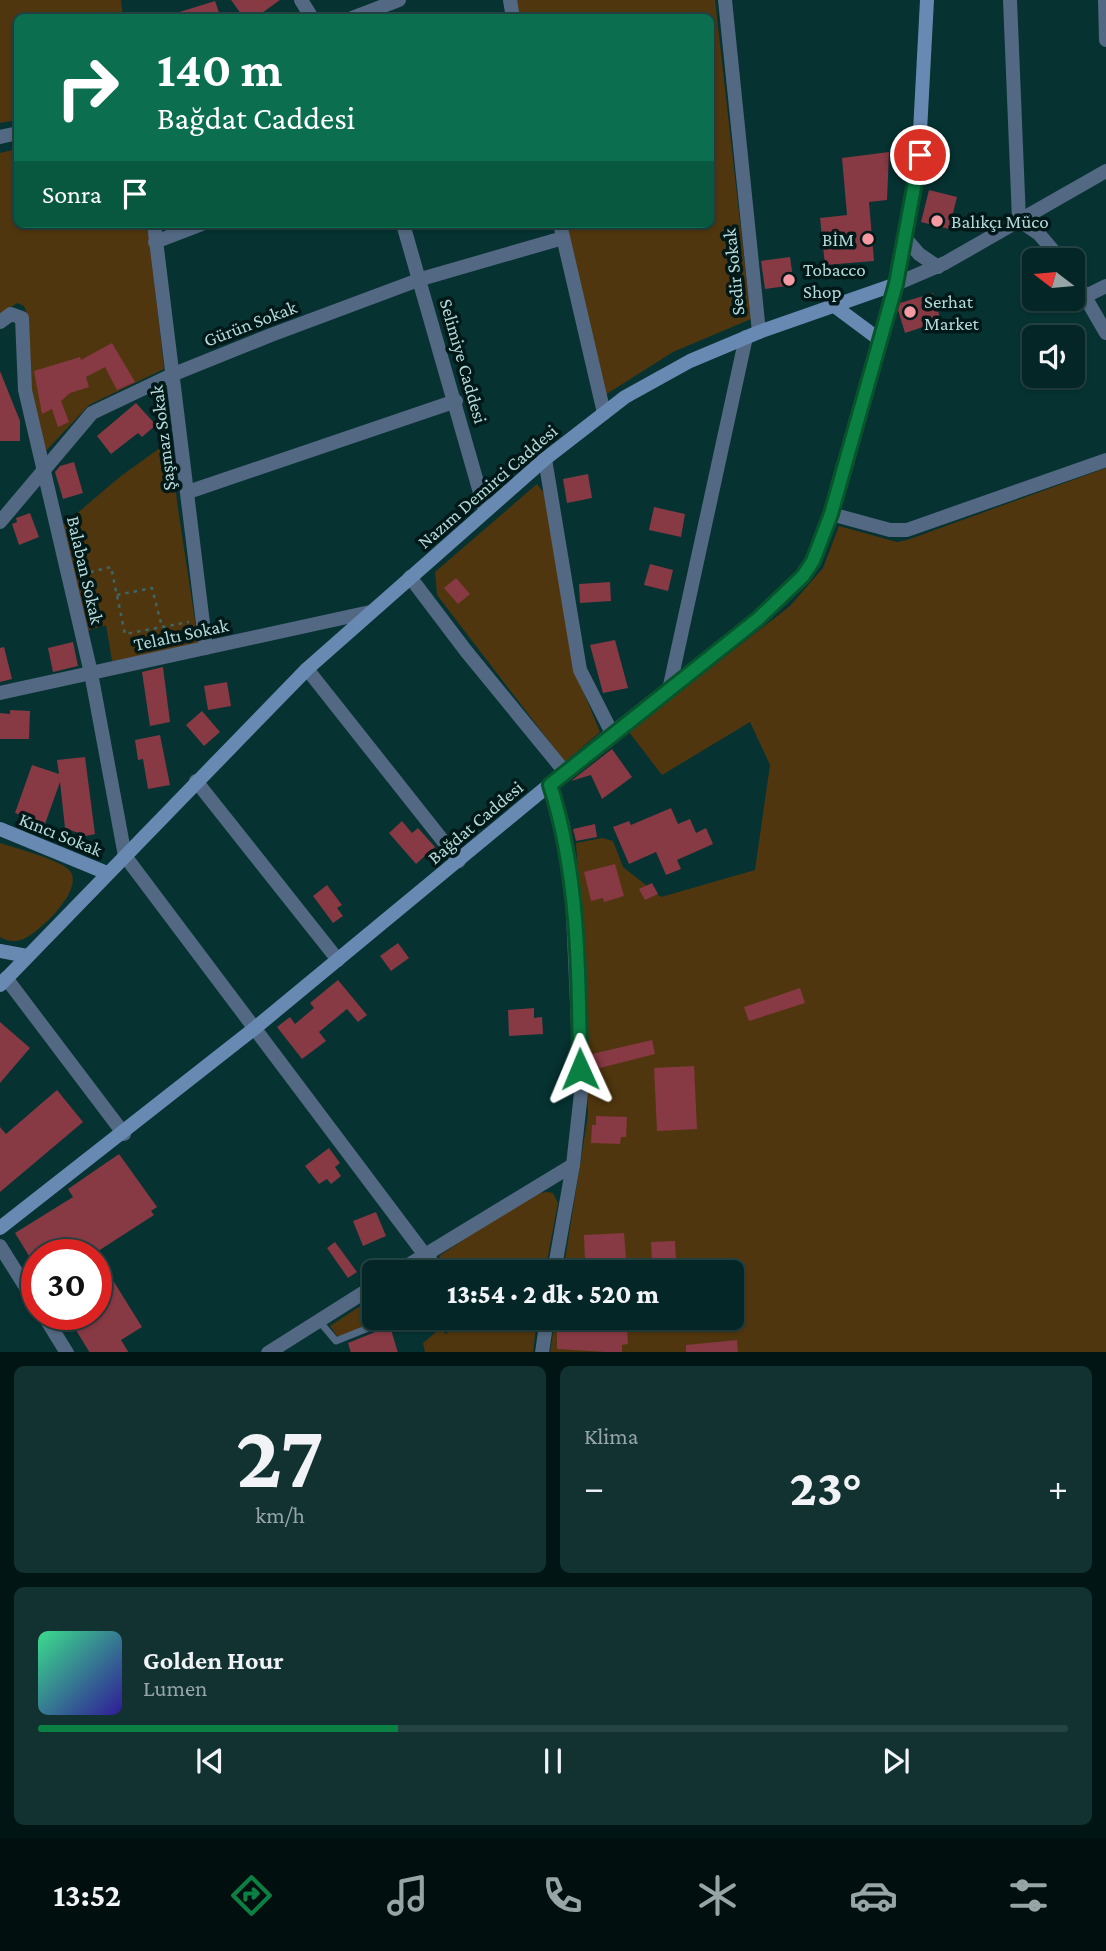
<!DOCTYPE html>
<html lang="tr">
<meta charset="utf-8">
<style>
:root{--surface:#042626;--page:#123232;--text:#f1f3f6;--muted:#97a5a7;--line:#254343;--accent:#0b8043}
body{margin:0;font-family:"Crimson Pro",serif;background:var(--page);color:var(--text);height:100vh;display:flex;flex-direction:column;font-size:26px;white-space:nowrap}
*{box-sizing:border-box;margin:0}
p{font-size:23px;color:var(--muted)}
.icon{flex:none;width:38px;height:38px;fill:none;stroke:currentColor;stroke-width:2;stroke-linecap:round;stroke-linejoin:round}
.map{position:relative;height:1352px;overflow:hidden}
.drawer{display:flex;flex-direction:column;gap:14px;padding:14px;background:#021515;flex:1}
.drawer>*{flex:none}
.banner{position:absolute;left:14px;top:14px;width:700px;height:214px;border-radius:10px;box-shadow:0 2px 5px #0004,0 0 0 2px var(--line);background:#0b6e4f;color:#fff;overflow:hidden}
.needle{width:46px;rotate:286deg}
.buttons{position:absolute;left:1022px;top:248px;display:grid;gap:14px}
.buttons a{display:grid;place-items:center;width:63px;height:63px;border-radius:10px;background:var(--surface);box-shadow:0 2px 5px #0004,0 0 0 2px var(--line);font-size:35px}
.speed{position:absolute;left:21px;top:1239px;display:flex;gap:14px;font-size:35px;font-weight:700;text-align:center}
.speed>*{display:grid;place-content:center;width:91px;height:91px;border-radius:50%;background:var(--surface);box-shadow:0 2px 5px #0004,0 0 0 2px var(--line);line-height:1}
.speed .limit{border:10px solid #d22;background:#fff;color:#111}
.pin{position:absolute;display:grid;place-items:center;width:60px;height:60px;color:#fff;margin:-30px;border:4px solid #fff;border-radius:50%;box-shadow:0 2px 7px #0007}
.me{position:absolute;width:77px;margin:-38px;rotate:359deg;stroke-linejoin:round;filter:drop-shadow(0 0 5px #0008)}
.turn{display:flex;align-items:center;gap:24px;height:147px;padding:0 28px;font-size:32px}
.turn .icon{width:91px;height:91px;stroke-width:2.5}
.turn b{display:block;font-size:49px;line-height:60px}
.then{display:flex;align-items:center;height:66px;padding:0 28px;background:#0003;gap:14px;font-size:26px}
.big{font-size:52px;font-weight:800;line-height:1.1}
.drawer .card{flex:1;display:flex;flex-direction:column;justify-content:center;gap:10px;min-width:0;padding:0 24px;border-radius:10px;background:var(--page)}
.drawer .dial{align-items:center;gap:0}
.dial b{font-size:91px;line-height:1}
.song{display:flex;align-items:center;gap:21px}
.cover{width:84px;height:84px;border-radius:10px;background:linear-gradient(135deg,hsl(150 70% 55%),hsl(250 70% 35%))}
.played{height:7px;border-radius:4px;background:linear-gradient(90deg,var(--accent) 35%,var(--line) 35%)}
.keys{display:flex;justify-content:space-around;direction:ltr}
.heat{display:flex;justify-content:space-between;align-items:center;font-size:38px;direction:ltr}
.drawer .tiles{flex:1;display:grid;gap:14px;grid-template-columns:1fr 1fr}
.card:last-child{grid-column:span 2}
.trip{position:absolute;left:362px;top:1260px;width:382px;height:70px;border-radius:10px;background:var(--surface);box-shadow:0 2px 5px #0004,0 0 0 2px var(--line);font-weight:800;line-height:70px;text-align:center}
.tabs{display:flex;height:112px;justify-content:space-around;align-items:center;background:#020f0f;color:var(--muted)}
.tabs .icon{width:49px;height:49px}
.tabs .active{color:var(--accent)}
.tabs b{font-size:32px;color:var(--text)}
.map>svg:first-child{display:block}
</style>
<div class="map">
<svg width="1106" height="1353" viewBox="0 0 1106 1353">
<rect width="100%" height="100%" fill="#063232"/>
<g fill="#50360e">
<polygon points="0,0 121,0 123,17 18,18 17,120 0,123"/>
<polygon points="515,0 715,0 751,319 673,352 605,395 566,224 710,224 710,18 519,17"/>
<polygon points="17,149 18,224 148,224 164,369 89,405 44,453 28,370 27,314 24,306 17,303 0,314 0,153"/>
<polygon points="171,440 177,502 199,647 112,661 106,625 86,631 62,526 121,476"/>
<polygon points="1106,468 1106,1352 550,1353 555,1318 732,1318 732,1272 563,1272 588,1115 585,984 576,843 602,838 613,841 623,867 661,897 755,870 770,765 750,722 662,775 629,732 790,606 823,568 839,526 897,542 907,540"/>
<polygon points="537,484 544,493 574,669 600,732 565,762 437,595 435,572"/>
<path d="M0,843c15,5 62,17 70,28 15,19 -33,64 -49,69 -8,2 -14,1 -21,-3z"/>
<polygon points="547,1192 553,1193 558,1203 545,1272 446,1272 439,1256 532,1194"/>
<polygon points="374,1297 374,1318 377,1318 345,1336 337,1336 330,1326"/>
<polygon points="471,1318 537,1318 533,1352 425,1352 423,1343 442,1327 445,1334"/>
</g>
<g fill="#873944">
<polygon points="231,0 280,0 255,18 244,18"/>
<polygon points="215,1 221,18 170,18 170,15"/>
<polygon points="889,152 887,200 869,202 874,261 825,265 820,218 847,215 842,158"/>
<polygon points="929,190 957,197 949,229 921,222"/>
<polygon points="790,257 794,285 765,289 761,261"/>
<polygon points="933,293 941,321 905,333 898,310 900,303"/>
<polygon points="112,343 135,382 117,390 105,367 86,377 89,387 70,393 61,401 69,422 58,427 52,409 42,414 34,371 80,357 81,360"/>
<polygon points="0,371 20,421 20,441 0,441"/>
<polygon points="136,403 156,425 142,437 138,433 111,454 97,436"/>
<polygon points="74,462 83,493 63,499 55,472 60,466"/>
<polygon points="588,474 592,498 567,503 563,479"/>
<polygon points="654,507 685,514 681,537 649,530"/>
<polygon points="30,513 39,537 19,545 12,524 17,522 16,518"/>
<polygon points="650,564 673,570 668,591 644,585"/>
<polygon points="456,578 470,594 458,604 444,588"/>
<polygon points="610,582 611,601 580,603 579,584"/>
<polygon points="615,640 628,688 603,693 590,645"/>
<polygon points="73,642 78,666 53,672 48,648"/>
<polygon points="4,647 12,679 0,682 0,648"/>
<polygon points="163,667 170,722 150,726 142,672"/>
<polygon points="227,682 231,706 208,710 204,686"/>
<polygon points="10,710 30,711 29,739 0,739 0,713 10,714"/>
<polygon points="202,711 220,732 204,746 186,725"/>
<polygon points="160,735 170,785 148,789 143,759 138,760 135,740"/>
<polygon points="612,749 632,777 602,799 591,775 571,781"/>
<polygon points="85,757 95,834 86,836 65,828 60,782 45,824 15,813 32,765 59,774 57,760"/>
<polygon points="671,808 678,824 690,819 696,833 706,828 713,844 677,860 681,869 666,875 656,852 629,864 613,827 629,821 631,825"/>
<polygon points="402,821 412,833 418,828 435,847 416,864 389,833"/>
<polygon points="595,824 597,837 576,841 573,829"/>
<polygon points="615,864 624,896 604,902 603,898 591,901 584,872"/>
<polygon points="652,883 658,894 645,900 639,889"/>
<polygon points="327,885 342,905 337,908 343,916 333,923 313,896"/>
<polygon points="398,943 409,958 391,971 380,956"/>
<polygon points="338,980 367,1015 358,1022 347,1009 319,1032 326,1041 302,1059 277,1027 290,1017 295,1024 314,1008 310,1003"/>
<polygon points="800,988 805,1003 749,1021 744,1007"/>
<polygon points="534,1008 534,1018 542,1017 543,1034 509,1036 508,1010"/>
<polygon points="0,1022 30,1048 0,1083"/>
<polygon points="652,1040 655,1054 596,1069 592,1054"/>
<polygon points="694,1066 697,1129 657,1131 654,1068"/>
<polygon points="57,1090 83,1122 0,1192 0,1127 6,1134"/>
<polygon points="596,1116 627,1117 626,1137 621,1137 620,1144 591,1143 592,1125 596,1125"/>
<polygon points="329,1148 340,1163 335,1167 341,1176 331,1184 327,1179 319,1184 305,1166"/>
<polygon points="119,1154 157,1207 151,1211 154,1215 92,1255 37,1255 37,1269 15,1233 73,1197 68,1189"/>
<polygon points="376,1212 386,1236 363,1246 353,1221"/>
<polygon points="624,1233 626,1258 585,1261 584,1235"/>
<polygon points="675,1241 676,1261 652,1263 651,1242"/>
<polygon points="335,1242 357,1272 348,1278 327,1248"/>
<polygon points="96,1253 142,1327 121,1340 129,1353 90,1353 66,1314 96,1314"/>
<polygon points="557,1318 584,1318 584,1326 627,1325 628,1344 622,1345 622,1353 557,1349"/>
<polygon points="390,1326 398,1353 351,1353 348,1343"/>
<polygon points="737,1340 738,1353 686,1353 686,1345"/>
</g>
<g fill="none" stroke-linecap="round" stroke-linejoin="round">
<g stroke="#3d6766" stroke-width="2.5" stroke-dasharray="3.5 5" stroke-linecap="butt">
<polyline points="82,574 111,567 125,634 189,622"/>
<polyline points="117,595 152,588 162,627"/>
</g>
<g stroke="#536882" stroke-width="7">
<polyline points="430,1252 441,1272"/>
<polyline points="319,1321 336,1341 393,1318"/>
</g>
<g stroke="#536882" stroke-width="14">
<polyline points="301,0 312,18"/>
<polyline points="510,0 513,18"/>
<polyline points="725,0 759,332"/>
<polyline points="1010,0 1019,220 1039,234 1062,261"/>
<polyline points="1105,0 1106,40"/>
<polyline points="352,18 399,0"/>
<polyline points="0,137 18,133"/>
<polyline points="154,224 206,648"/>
<polyline points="403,224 485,510"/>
<polyline points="560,224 604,413"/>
<polyline points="155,242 202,224"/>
<polyline points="1073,276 1106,333"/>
<polyline points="1086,296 1106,286"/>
<polyline points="0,322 11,314 22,318 25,390 91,673 125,856 425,1255"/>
<polyline points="545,459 580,670 612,733"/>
<polyline points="188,492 456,401"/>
<polyline points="831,514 890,530 907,530 1106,460"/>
<polyline points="0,522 92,413 174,374 271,335 421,279 563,238"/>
<polyline points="410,577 466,651 565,772"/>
<polyline points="307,669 459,861"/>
<polyline points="669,690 746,337"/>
<polyline points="0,693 370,612"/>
<polyline points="196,781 338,960"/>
<polyline points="550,785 563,825 571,870 581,1093 573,1165 554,1272"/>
<polyline points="6,978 124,1134"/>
<polyline points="0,1246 37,1305"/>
<polyline points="397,1272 573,1165"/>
<polyline points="43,1314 67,1353"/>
<polyline points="268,1353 374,1286"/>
<polyline points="542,1353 547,1318"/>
</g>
<g stroke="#536882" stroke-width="14">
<polyline points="906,239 919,254 938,267"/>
<polyline points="896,284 945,263 1106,171"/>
</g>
<g stroke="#6889b2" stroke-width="14">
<polyline points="833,305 880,340"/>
<polyline points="0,829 107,873"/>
<polyline points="0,951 27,956"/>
<polyline points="0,985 307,669 545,459 625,397 690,361 759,332 896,284"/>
<polyline points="0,1228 255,1028 612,733 758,619 803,576 813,561 831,514 903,255 918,169 927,0"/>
</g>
</g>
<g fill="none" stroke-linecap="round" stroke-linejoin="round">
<g stroke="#07532c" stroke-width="18">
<path id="route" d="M580,1069c-1,-95 -1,-194 -30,-284l208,-166 45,-43 10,-15 18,-47 65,-230 24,-129"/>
</g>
<use href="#route" stroke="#0b8043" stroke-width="12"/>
</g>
<g fill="#f49aa2" stroke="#011818" stroke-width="2.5">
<circle cx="937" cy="221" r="7"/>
<circle cx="868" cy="239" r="7"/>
<circle cx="789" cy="280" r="7"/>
<circle cx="910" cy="312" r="7"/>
</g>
<g text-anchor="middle" stroke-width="7" stroke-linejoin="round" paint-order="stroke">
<g font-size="19" fill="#b6dad9" stroke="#011818" text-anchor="start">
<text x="951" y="228">Balıkçı Müco</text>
<text x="854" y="246" text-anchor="end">BİM</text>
<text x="803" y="276">Tobacco<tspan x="803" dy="22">Shop</tspan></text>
<text x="924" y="308">Serhat<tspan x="924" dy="22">Market</tspan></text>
</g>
<g font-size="19" fill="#b6dad9" stroke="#011818">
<text transform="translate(733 272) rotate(-96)" y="7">Sedir Sokak</text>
<text transform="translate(250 323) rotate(-21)" y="7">Gürün Sokak</text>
<text transform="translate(464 361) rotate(74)" y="7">Selimiye Caddesi</text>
<text transform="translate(162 438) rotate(-97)" y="7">Şaşmaz Sokak</text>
<text transform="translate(487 486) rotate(-41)" y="7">Nazım Demirci Caddesi</text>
<text transform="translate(86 570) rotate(77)" y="7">Balaban Sokak</text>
<text transform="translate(181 634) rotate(-12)" y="7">Telaltı Sokak</text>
<text transform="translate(475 822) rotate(-40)" y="7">Bağdat Caddesi</text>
<text transform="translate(61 834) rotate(22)" y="7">Kıncı Sokak</text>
</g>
</g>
</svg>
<div class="buttons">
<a><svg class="needle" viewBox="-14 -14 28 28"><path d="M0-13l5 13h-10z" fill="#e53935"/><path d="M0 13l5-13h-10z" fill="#97a5a7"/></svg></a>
<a><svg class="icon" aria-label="sound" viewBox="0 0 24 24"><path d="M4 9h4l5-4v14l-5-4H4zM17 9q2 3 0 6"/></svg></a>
</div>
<div class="speed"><div class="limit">30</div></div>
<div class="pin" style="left:920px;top:155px;background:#d93025"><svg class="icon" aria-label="arrive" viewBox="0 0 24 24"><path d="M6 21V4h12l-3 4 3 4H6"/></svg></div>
<svg class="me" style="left:580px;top:1069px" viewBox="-20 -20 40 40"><path d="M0-17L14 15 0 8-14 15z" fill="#0b8043" stroke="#fff" stroke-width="4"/></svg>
<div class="trip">13:54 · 2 dk · 520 m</div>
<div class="banner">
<div class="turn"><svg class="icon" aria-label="right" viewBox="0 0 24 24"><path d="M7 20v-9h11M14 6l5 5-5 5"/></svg><div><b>140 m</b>Bağdat Caddesi</div></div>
<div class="then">Sonra<svg class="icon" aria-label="arrive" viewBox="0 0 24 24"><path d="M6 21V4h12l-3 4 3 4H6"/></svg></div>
</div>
</div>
<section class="drawer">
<div class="tiles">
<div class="card dial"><b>27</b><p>km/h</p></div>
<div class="card"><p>Klima</p>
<div class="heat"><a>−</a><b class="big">23°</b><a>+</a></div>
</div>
<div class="card">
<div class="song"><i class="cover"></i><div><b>Golden Hour</b><p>Lumen</p></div></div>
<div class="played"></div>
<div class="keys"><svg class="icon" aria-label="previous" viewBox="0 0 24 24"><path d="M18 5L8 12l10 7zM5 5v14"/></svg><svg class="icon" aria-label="pause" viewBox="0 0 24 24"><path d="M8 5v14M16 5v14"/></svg><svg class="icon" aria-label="next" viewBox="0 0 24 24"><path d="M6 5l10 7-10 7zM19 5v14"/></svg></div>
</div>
</div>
</section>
<nav class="tabs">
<b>13:52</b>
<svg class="icon active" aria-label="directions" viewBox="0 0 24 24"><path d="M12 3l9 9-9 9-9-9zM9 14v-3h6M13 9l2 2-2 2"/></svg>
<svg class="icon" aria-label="music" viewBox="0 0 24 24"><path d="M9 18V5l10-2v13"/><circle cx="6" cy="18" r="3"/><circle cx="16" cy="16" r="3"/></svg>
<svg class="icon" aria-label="phone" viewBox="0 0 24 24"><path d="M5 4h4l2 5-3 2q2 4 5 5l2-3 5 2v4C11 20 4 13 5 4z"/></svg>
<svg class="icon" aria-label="climate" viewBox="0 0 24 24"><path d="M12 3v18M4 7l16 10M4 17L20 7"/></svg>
<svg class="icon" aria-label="car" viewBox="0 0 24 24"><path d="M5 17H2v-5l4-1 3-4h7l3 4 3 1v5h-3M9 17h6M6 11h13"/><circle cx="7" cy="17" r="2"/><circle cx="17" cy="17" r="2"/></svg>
<svg class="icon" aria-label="filters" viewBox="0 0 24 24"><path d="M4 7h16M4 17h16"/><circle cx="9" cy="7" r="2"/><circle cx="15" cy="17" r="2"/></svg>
</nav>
